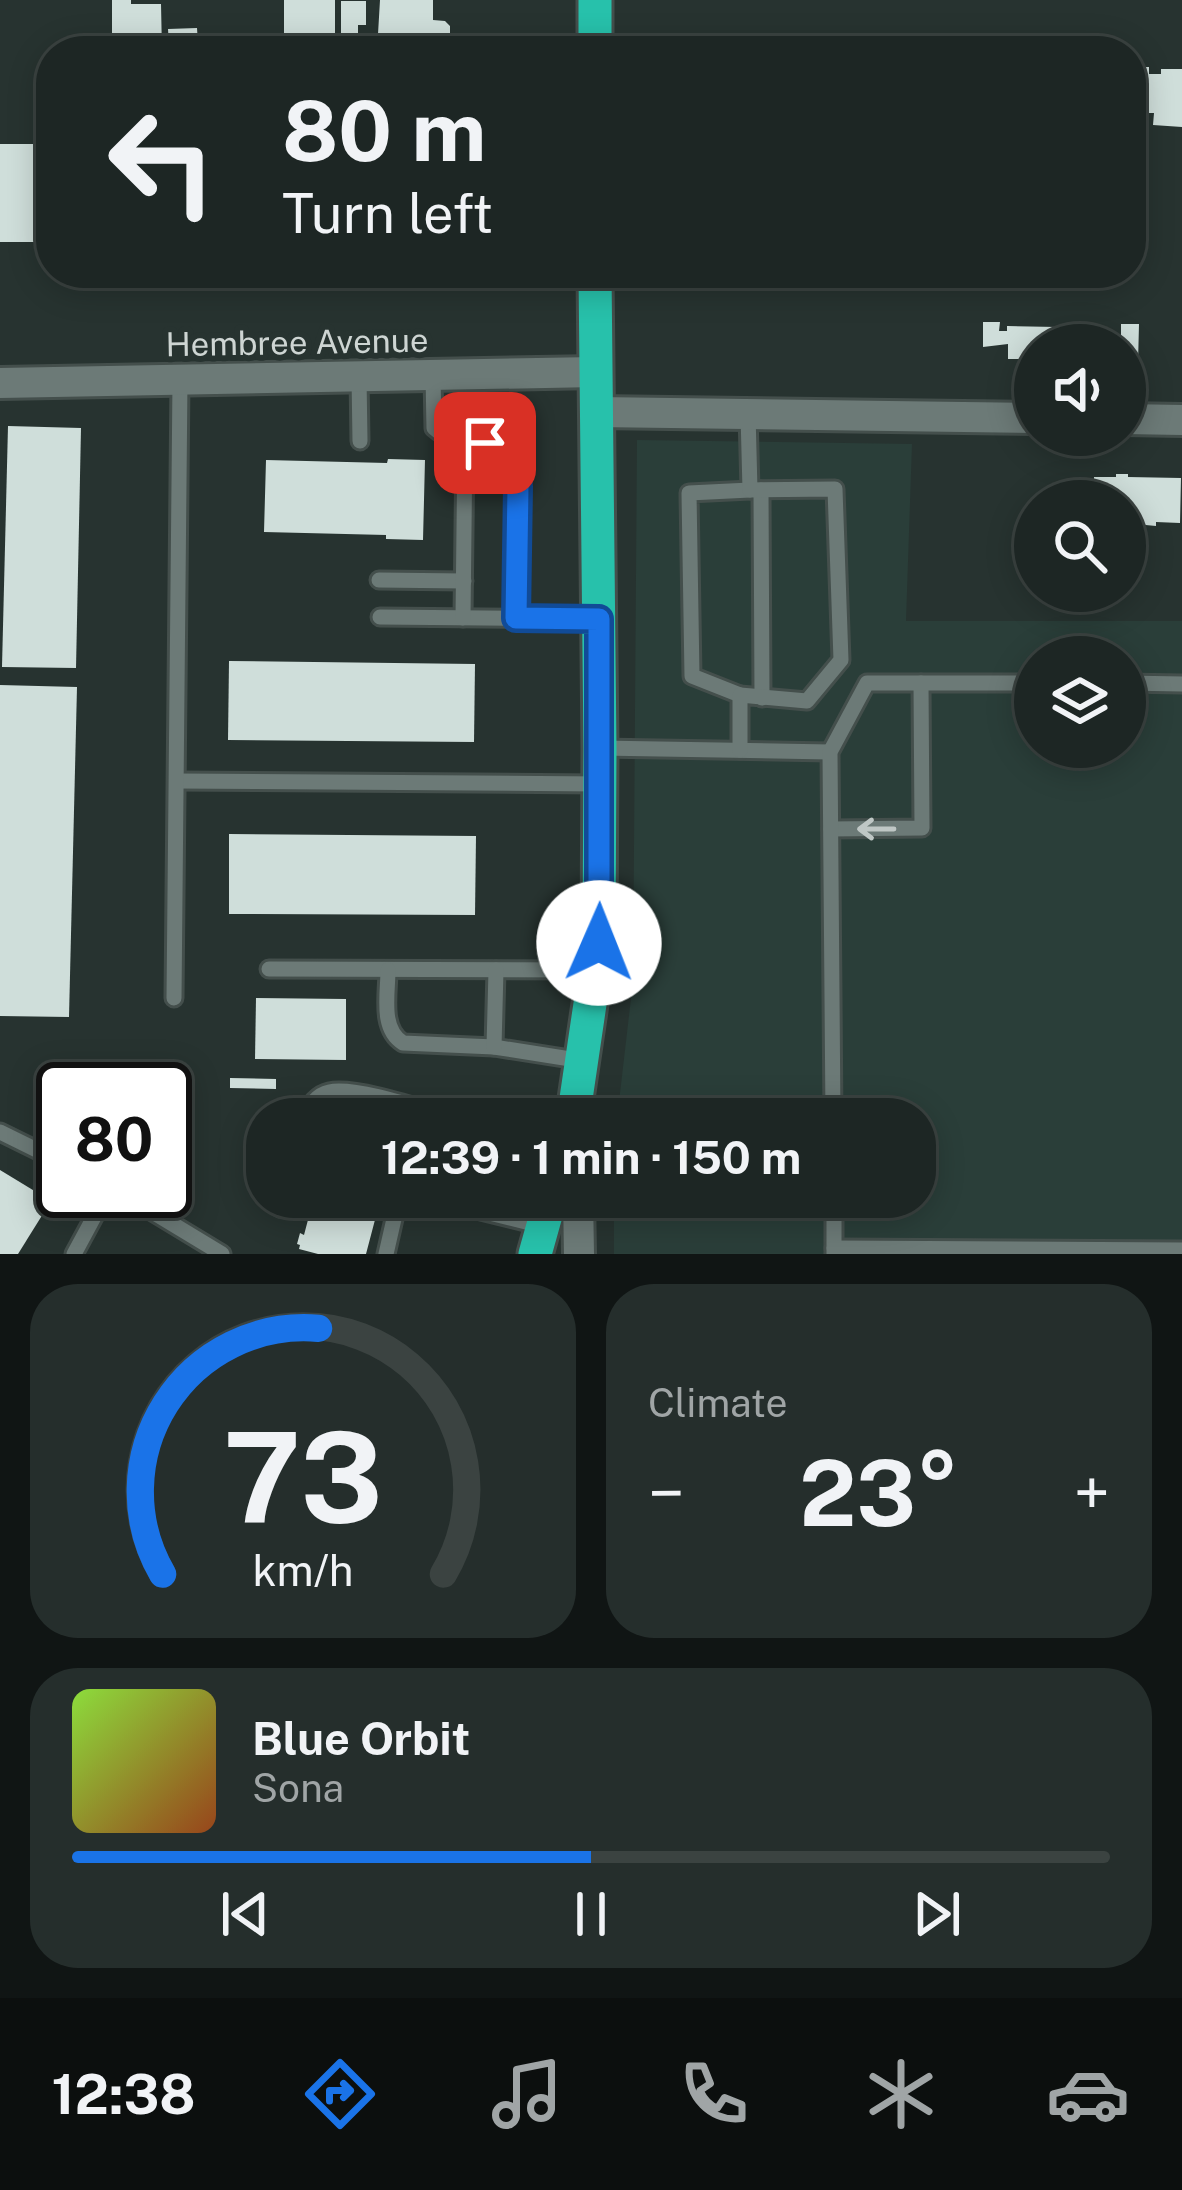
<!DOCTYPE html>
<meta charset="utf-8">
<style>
:root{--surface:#1d2624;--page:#252e2c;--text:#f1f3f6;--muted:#a0a5a6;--line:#3b4341;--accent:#1a73e8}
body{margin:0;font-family:"Public Sans",sans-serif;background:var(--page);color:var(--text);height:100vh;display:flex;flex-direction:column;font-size:45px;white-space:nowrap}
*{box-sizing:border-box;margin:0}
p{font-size:39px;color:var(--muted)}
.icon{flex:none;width:66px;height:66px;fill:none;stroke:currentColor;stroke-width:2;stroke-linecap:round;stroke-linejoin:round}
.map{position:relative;height:1254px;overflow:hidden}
.sheet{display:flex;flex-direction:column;gap:30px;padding:30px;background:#101514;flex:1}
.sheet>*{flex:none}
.guide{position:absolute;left:36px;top:36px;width:1110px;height:252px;border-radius:48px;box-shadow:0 6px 30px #0003,0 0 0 3px var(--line);background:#1d2624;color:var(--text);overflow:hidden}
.tools{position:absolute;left:1014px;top:324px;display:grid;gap:24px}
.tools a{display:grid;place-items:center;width:132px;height:132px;border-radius:50%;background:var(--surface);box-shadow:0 6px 30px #0003,0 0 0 3px var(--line);font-size:60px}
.speed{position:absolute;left:36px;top:1062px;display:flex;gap:24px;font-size:60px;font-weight:700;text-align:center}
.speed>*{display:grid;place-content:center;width:156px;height:156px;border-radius:50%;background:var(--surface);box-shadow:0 6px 30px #0003,0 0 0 3px var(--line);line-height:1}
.speed .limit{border:6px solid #111;border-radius:18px;background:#fff;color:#111}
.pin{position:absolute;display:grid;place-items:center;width:102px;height:102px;color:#fff;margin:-51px;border-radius:24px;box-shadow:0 6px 18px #0006}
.me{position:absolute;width:132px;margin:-66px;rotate:1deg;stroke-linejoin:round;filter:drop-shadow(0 0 9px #0008)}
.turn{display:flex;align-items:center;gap:42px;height:252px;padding:0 48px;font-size:54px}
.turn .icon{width:156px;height:156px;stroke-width:2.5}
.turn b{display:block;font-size:84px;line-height:102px}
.big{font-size:90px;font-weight:700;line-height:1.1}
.sheet .tile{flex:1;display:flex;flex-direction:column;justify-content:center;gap:18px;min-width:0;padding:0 42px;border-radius:48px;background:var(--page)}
.sheet .dial{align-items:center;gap:0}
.dial svg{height:312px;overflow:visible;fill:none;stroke:var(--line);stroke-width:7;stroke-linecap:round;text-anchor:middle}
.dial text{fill:var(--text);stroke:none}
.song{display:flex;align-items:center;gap:36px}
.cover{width:144px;height:144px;border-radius:18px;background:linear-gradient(135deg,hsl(90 70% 55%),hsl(20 70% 35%))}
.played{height:12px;border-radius:6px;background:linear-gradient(90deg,var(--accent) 50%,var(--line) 50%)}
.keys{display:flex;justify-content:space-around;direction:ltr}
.heat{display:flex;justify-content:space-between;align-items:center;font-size:66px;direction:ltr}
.sheet .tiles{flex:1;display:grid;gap:30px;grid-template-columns:1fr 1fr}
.tile:last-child{grid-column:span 2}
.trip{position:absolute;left:246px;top:1098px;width:690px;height:120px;border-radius:48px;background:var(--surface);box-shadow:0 6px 30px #0003,0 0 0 3px var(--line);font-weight:700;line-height:120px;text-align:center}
.menu{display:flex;height:192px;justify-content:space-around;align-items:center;background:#0c0f0e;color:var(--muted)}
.menu .icon{width:84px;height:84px}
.menu .selected{color:var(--accent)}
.menu b{font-size:54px;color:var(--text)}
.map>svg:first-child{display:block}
</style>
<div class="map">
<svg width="1182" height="1254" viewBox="0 0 1182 1254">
<rect width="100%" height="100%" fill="#273330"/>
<path fill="#2a3e39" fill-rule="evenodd" d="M637,440l275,4 -6,177h276v633h-568v-57h301v-78h-298l16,-138zM1035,657h90v90h-90z"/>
<g fill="#cfdeda">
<polygon points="112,0 131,0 131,4 161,4 162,51 112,51"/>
<polygon points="284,0 335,0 335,51 304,51 304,42 284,42"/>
<polygon points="380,0 433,0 433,20 445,21 450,26 450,34 446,40 434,41 434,51 377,51"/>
<polygon points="341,1 366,1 366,25 358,25 358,51 341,51"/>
<polygon points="197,28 198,44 169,45 168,29"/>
<polygon points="1131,67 1149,67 1149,74 1161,74 1161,69 1182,69 1182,127 1153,125 1154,113 1131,113"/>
<rect x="0" y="144" width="51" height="98"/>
<polygon points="402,273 423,273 422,289 401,288"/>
<polygon points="881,273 965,273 965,291 881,290"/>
<polygon points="983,322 1000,322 999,331 1007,331 1007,326 1057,327 1057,345 1035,345 1035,365 1025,365 1026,359 1008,359 1008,344 983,347"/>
<polygon points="1121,324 1139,324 1138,364 1125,364 1125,345 1087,345 1087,335 1121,335"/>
<polygon points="8,426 81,428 76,668 2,667"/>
<polygon points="388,459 425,460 423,540 386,539 386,535 264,532 266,460 387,463"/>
<polygon points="1116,474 1128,474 1128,477 1181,478 1180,523 1156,522 1156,526 1125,523 1125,501 1093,501 1094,477 1116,477"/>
<polygon points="229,661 475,664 474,742 228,740"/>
<polygon points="0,685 77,687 69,1017 0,1016"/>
<polygon points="229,834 476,836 475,915 229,914"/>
<polygon points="256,998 346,999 346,1060 255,1059"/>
<polygon points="230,1078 276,1079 276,1089 230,1088"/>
<polygon points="328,1098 363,1108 365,1101 373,1103 371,1110 402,1119 323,1119"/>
<polygon points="0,1170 51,1201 18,1254 0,1254"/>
<polygon points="314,1197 381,1197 366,1254 318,1254 299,1249 300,1245 297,1244 300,1233 304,1235"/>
</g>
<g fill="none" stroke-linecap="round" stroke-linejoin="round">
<g stroke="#444f4c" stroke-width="21">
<g id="service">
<path d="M433,375l1,53c33,30 71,-7 83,58l-1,132"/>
<polyline points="359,377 360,441"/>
<polyline points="761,490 762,698"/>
<polyline points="379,580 464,581"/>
<polyline points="380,617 599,619"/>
<polyline points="463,618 465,441"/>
<polyline points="1125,683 1182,684"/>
<polyline points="740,695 692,676 689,493 750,490"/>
<polyline points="600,748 830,752"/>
<polyline points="740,750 740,695 807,701 841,660 835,489 750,490 748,414"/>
<polyline points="177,781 600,784"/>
<polyline points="831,829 922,828 921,683"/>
<polyline points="269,969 595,970"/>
<path d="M388,970c0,24 -8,59 15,73l91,4 89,14"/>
<polyline points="174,998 180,380"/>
<polyline points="494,1047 496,970"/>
<path d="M302,1119c7,-11 13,-24 27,-27 28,-6 98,19 127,27"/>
<polyline points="833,1119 830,752 867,683 1035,683"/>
<polyline points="0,1132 63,1163"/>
<polyline points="118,1191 222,1254"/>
<polyline points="424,1197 542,1226"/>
<polyline points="834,1197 834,1254"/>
<polyline points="280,1208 283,1197"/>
<polyline points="834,1248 1182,1250"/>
<polyline points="74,1254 108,1191"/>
<polyline points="386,1254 399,1197"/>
</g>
</g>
<g stroke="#444f4c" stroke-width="36">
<g id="minor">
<polyline points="0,383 596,372"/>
<polyline points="596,412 1035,418"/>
<polyline points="1125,419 1182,420"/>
<polyline points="578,1197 579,1254"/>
</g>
</g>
<g stroke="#444f4c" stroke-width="39">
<g id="trunk">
<polyline points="595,0 595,51"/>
<polyline points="573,1119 599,943 600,748 595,273"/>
<polyline points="535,1254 551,1197"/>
</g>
</g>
<use href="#service" stroke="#6c7a77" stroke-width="15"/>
<use href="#minor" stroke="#6c7a77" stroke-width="30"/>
<use href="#trunk" stroke="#27c1ab" stroke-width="33"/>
</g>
<defs><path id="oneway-shaft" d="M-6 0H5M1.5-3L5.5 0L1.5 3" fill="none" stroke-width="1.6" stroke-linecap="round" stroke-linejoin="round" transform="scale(3)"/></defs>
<use stroke="#bfc7c5" href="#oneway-shaft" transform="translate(876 829) rotate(180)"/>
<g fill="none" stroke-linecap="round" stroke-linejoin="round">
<g stroke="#114b97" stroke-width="30">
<polyline id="route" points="485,443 508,458 518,486 516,618 599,619 599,943"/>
</g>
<use href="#route" stroke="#1a73e8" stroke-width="21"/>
</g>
<g text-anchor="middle" stroke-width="12" stroke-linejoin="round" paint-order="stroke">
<g font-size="33" fill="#ced5d3" stroke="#273330">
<text transform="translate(297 342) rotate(-1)" y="12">Hembree Avenue</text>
</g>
</g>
</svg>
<div class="tools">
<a><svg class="icon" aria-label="sound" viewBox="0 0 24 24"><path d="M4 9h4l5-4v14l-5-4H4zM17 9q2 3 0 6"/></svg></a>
<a><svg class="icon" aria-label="search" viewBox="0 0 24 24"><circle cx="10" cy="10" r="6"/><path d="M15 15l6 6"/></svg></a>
<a><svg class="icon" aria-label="layers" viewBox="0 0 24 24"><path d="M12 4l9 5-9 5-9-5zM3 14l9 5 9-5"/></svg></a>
</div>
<div class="speed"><div class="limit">80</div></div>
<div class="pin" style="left:485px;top:443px;background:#d93025"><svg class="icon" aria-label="arrive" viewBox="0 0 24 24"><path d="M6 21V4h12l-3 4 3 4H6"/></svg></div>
<svg class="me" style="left:599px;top:943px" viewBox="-20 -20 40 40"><circle r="19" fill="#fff"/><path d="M0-13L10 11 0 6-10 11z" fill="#1a73e8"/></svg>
<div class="trip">12:39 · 1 min · 150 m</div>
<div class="guide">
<div class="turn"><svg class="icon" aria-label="left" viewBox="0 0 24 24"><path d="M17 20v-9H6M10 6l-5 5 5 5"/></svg><div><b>80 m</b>Turn left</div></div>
</div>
</div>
<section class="sheet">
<div class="tiles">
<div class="tile dial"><svg viewBox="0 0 100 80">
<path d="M14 69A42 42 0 1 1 86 69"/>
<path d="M14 69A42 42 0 0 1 54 6" stroke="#1a73e8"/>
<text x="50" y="56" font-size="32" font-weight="700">73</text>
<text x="50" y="72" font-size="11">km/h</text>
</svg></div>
<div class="tile"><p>Climate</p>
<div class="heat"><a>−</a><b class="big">23°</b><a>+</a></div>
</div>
<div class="tile">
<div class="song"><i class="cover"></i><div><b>Blue Orbit</b><p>Sona</p></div></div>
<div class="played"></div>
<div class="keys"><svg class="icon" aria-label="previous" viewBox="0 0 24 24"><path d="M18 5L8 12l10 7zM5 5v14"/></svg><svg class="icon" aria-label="pause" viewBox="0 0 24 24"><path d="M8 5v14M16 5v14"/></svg><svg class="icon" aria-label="next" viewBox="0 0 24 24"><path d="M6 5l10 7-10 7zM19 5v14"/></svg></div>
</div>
</div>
</section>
<nav class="menu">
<b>12:38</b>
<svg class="icon selected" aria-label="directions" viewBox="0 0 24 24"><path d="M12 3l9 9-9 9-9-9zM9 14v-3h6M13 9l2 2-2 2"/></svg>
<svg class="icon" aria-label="music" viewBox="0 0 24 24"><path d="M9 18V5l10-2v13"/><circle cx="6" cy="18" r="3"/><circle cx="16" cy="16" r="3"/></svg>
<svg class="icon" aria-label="phone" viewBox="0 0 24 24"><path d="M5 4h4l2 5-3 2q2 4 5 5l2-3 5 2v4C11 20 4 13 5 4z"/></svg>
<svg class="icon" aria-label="climate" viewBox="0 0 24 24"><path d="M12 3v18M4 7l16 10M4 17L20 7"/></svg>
<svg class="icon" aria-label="car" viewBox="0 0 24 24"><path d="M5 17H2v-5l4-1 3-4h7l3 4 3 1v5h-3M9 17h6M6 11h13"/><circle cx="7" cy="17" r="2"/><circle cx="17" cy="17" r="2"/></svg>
</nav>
